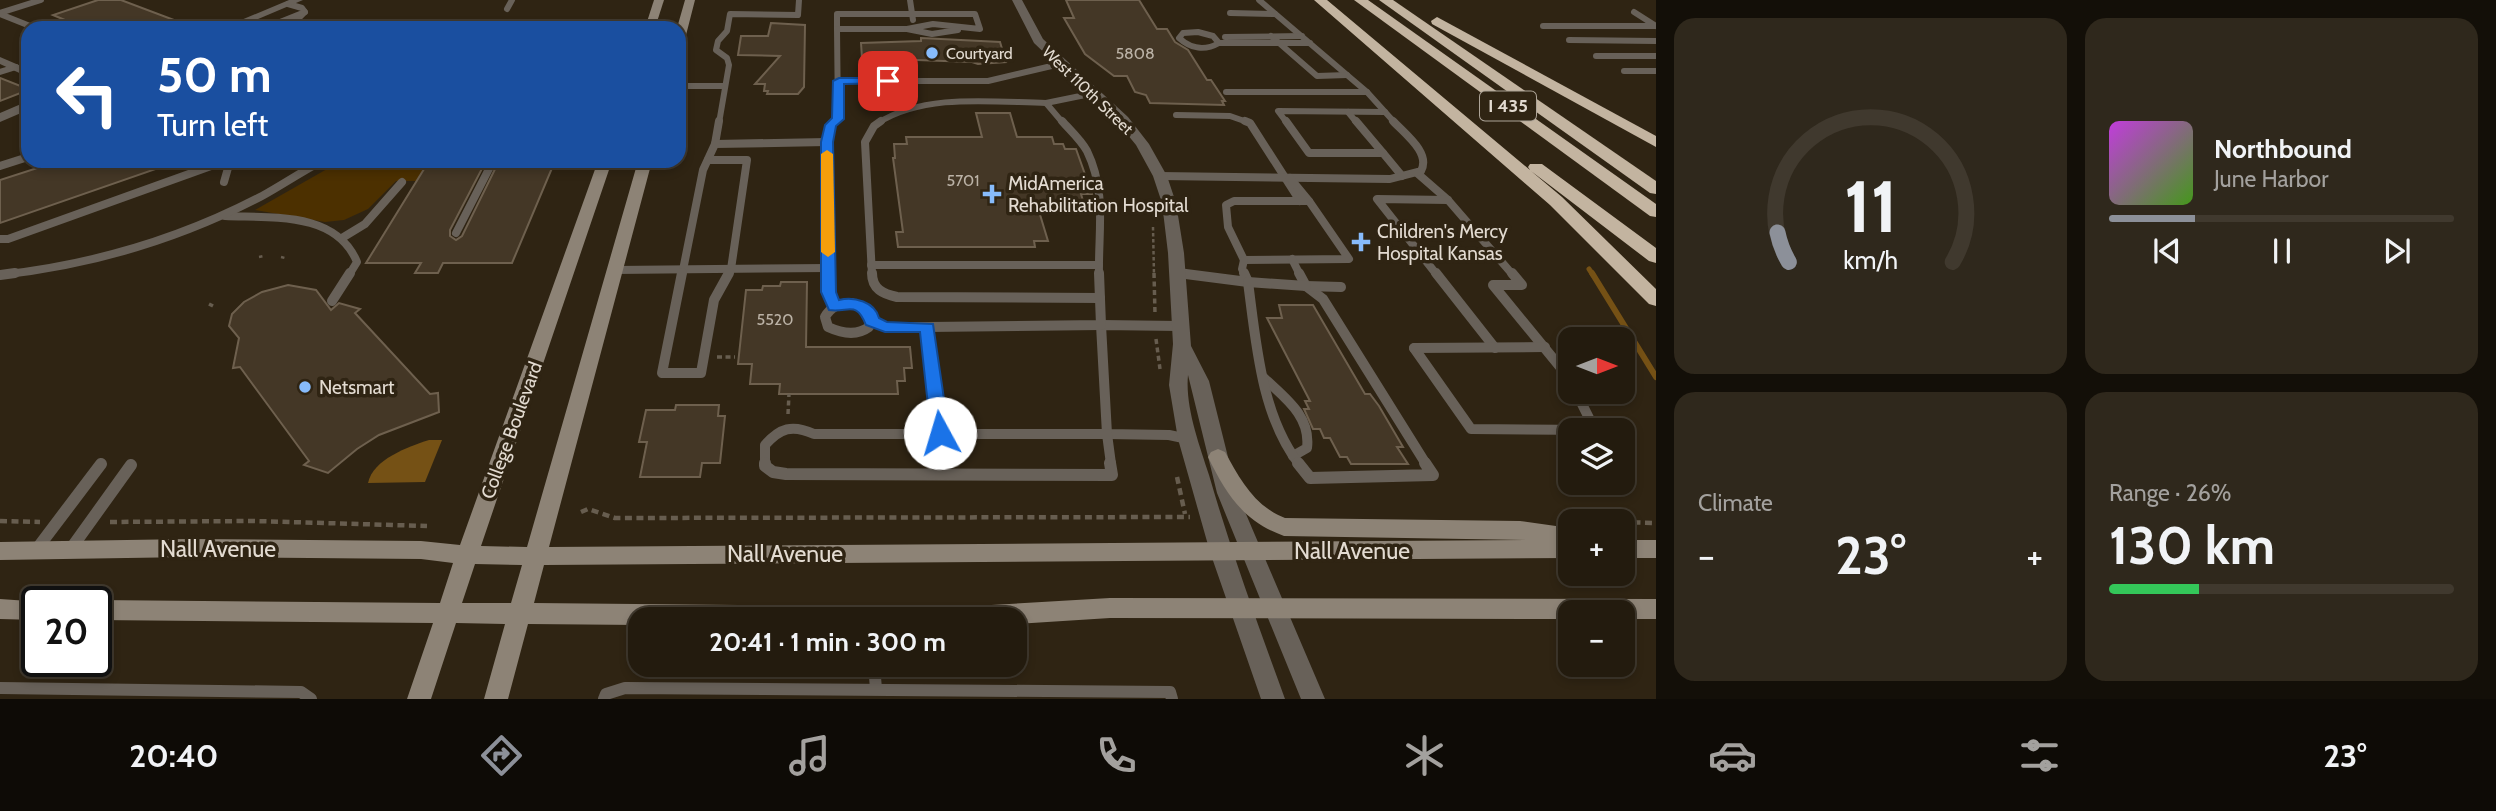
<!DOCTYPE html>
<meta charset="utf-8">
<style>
:root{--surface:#231b0e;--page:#2f281c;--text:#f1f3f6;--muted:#a3a19e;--line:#40392e;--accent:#8c9099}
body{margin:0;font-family:Cabin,sans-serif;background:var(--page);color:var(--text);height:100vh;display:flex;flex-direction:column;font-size:26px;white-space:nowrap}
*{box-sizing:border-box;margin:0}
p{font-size:23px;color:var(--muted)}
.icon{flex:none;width:38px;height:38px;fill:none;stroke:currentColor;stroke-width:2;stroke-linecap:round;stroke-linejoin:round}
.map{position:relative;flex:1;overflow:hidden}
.sheet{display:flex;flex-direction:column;gap:18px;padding:18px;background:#130f08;width:840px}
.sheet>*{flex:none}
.hud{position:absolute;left:21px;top:21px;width:665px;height:147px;border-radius:21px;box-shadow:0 4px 10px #0003,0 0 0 2px var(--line);background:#1a4fa0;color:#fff;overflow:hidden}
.needle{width:46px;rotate:90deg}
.buttons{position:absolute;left:1558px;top:327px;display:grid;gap:14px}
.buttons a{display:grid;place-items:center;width:77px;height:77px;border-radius:14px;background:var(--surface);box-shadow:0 4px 10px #0003,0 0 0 2px var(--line);font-size:35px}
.speed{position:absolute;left:21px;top:586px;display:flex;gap:14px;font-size:35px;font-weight:700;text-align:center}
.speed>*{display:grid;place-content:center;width:91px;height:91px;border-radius:50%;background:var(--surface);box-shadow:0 4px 10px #0003,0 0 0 2px var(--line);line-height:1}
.speed .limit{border:4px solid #111;border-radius:10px;background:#fff;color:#111}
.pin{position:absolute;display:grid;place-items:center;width:60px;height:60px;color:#fff;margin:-30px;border-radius:14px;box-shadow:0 4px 10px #0006}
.me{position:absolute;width:77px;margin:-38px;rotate:354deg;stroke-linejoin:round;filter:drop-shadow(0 0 5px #0008)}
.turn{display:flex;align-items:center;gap:24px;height:147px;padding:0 21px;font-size:32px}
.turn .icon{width:91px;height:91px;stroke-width:2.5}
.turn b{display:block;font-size:49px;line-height:60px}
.big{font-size:52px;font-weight:800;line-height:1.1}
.sheet .widget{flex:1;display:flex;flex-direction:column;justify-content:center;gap:10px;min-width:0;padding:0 24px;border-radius:21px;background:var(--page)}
.sheet .dial{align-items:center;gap:0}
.dial svg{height:182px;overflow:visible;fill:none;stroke:var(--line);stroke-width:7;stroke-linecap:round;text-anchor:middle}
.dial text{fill:var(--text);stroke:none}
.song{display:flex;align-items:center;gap:21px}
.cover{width:84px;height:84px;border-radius:10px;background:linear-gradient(135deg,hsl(290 70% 55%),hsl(100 70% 35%))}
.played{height:7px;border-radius:4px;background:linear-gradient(90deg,var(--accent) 25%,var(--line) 25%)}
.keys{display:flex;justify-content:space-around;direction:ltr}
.heat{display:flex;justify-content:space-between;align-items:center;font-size:38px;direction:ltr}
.charge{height:10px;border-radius:5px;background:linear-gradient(90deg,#34c759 26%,var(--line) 0)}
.sheet .tiles{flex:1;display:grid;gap:18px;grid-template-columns:repeat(2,1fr)}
.trip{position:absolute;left:628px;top:607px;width:399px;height:70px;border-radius:21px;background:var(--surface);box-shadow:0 4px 10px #0003,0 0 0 2px var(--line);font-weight:800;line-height:70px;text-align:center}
.tab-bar{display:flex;height:112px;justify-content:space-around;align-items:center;background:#0e0b06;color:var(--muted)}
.tab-bar .icon{width:49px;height:49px}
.tab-bar .selected{color:var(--accent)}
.tab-bar b{font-size:32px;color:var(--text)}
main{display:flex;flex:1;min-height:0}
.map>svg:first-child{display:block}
</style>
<main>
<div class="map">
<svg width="1656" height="699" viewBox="0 0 1656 699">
<rect width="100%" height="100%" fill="#2f2413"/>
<polygon fill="#4c3000" points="341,161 429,161 416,181 396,181 368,209 344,220 325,222 255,210"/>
<path fill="#755115" d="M429,440h13l-17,42 -57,1c5,-24 40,-36 61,-43z"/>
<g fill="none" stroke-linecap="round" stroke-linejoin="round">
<polyline stroke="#755115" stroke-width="5" points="1589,269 1593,275"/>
<polyline stroke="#755115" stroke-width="6" points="1592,273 1656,377"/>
</g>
<g fill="#443726" stroke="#6e604e" stroke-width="2">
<polygon points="98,0 121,0 174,20 152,28 84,28 53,15"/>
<polygon points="1066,0 1139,0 1157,29 1167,29 1175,42 1188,50 1207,80 1211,80 1225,101 1222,101 1224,105 1150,103 1146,95 1135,92 1127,76 1114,76 1085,54 1064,18 1074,18"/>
<polygon points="771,23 805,25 804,87 798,94 767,94 768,91 764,91 765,84 755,84 780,56 738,55 741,36 768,36"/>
<polygon points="921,38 1000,42 1006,62 978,64 972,62 862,58 861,43 921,41"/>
<polygon points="0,78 28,89 28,90 0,101"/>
<polygon points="976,113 1010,113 1017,137 1052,137 1054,144 1063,144 1065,149 1076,149 1092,194 1081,194 1083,201 1074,201 1076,208 1038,208 1048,241 1034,241 1035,247 898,247 896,232 903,232 893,158 895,158 894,144 907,144 906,137 982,137"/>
<polygon points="59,161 172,161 173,163 0,223 0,180"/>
<polygon points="429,161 486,161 450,230 450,236 456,240 462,236 499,161 555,161 512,263 443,263 438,273 415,273 421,263 366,263"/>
<polygon points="781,282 807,282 806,347 910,347 912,368 904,368 905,381 897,381 898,394 779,394 780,384 750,384 752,364 738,364 746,290 762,290 763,286 780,286"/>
<polygon points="288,285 316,290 331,310 339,303 360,309 355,313 430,394 438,393 439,412 379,435 357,449 328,473 304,465 309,461 273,412 240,367 233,368 239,338 229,326 232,314 244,302 262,292"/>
<polygon points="1279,305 1313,305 1365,394 1370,394 1379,406 1403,447 1397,447 1408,464 1351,464 1347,457 1340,457 1330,438 1324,438 1320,429 1313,429 1304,409 1309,409 1305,401 1310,401 1267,318 1282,318"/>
<polygon points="676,405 719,405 718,416 725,416 720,463 702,463 700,477 640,477 647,442 639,442 646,410 675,410"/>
</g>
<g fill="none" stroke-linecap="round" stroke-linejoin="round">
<g stroke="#675d4f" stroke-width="2.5" stroke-dasharray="3.5 2.5" stroke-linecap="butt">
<polyline points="1153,227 1154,275"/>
<polyline points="259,257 264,256"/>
<polyline points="281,257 285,258"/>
</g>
<g stroke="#675d4f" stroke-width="3.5" stroke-dasharray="5 3.5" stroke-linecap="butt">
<polyline points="1154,273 1155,314"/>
<polyline points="209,304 213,306"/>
<polyline points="1156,339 1160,369"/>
<polyline points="717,357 735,357"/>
<polyline points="788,414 789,394"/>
</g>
<g stroke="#675d4f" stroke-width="4.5" stroke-dasharray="7 4.5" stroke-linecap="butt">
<polyline points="1177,477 1185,514"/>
<polyline points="581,512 588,509 615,518 1190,517"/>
<polyline points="0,521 40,522"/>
<polyline points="1576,521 1656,523"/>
<polyline points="110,522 254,521 427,526"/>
</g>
<g stroke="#686159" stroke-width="6">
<polyline points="910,0 913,20"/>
<polyline points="1259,0 1367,92 1395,123"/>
<polyline points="288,4 302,8 305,12 289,28"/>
<polyline points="507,9 512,0"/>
<polyline points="1634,12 1656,26"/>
<polyline points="0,13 41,0"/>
<polyline points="1230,13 1275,14"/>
<polyline points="0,14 35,28"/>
<polygon points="837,14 975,14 980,29 933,24 907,29 837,29"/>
<polyline points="1543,26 1656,26"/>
<polyline points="265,28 305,12"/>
<polyline points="907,29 932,34 958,30"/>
<path d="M1198,32l15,4 6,7c-14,8 -28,6 -40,-5l4,-5z"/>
<polyline points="1271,36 1317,76 1347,75"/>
<polyline points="1225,37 1302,36"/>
<polyline points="1569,40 1656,41"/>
<polyline points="1219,43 1310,43"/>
<polyline points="1596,56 1656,56"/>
<polyline points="1624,71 1656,71"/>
<polyline points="0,72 16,67"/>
<polyline points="839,81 988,81 1060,64"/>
<polyline points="679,86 725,86"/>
<polyline points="1226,92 1367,92"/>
<polyline points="1348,112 1357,123"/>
<polyline points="1176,115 1230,116 1250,123"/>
<polyline points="719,123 729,65 727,58 716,50 718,41 727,31 730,14 798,15 799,0"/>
<polyline points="833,123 838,119 837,29"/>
<path d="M878,123c47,-30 114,-21 168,-20"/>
<polyline points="1063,123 1046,103 1095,93"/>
<polyline points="1287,123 1278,111 1385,112"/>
</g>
<g stroke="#686159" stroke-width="8">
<path d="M1062,121c8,9 19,19 25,30 20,41 11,81 12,124"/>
<polyline points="1245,121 1250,123 1300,201"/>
<polyline points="1286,121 1309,153 1383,153 1402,176"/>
<polyline points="1356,121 1383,153"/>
<polyline points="715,144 827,142"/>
<polyline points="708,160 747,160 731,269 728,275"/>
<polyline points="0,166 28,157"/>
<polyline points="1417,173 1448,200 1513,275"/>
<path d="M1160,176l230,3 31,-8c10,-18 -16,-37 -28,-50"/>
<polyline points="1290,178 1309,201"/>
<polyline points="224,182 230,161"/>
<polygon points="1234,201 1309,201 1349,259 1244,260 1228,227 1226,205"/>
<path d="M225,216c46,2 111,-5 132,46l-8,13"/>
<polyline points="456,233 493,161"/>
<polyline points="342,238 365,224 402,182"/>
<polyline points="0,239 8,239 225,161"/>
<polyline points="1292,259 1300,275"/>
<polyline points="1244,260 1242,269 1245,275"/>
<polyline points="871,265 1099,265"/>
<polyline points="615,270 828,268"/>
<polyline points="1175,273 1192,275"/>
<path d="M0,275c91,-10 180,-36 262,-79 20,-11 39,-24 60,-35"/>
<polyline points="682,275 703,170 715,144 719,121"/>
<polyline points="828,275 827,142 831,125 835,121"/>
<polyline points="872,275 865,142 874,126 881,121"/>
<polyline points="1437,275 1377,199 1448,200"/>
</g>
<g stroke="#686159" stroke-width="10">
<polyline points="682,273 662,373 701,373 714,300 729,273"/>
<polyline points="828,273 828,292 834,306"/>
<path d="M872,273c0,16 11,21 25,24l203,1"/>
<polyline points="1178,273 1248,282 1244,273"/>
<polyline points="1299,273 1306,286"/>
<polyline points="1436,273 1495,348"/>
<polyline points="1512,273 1522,285 1493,285 1570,379"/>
<polyline points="0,275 15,273"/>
<polyline points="1306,286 1323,299 1426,464"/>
<polyline points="1306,286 1341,287"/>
<polyline points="332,301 350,273"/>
<path d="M852,303l18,10 -1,14c-12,9 -28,6 -41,0l-3,-10c6,-11 15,-14 27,-14z"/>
<polyline points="872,321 885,327 928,327 940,433"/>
<polyline points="1179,326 1101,325 1107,434 1169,435 1188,439"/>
<polyline points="928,327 1101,325 1099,273"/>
<polyline points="1414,348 1471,429 1593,430"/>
<polyline points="1414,348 1545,347"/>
<path d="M1264,378c21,20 47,38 43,70l-14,8"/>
<polyline points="1576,392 1595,430"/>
<path d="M765,464v-19c15,-17 27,-21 49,-11h293l4,30"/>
<path d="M1299,464c-38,-49 -43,-122 -51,-182l58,4"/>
</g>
<g stroke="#686159" stroke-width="12">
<polyline points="765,463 765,466 773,472 786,474 1112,475 1110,463"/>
<polyline points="1298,463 1310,478 1433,475 1425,463"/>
<polyline points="36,550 101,464"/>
<polyline points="70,550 131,465"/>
<polyline points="874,665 876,689"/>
<polyline points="0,688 301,692 311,699"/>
<polyline points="604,699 606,694 625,688 1170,692 1172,699"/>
</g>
<g fill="#686159" fill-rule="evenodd">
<polygon points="289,0 303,0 237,28 222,28"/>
<path d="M1012,0h10l21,39 85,78 21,27 18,32 9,27 8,50 7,93 18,35 28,112 88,206h-24l-84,-206 -29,-118c-3,32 11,69 21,100 22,76 49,150 76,224h-24l-51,-147 -32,-113 -9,-54 4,-41 -5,-91 -6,-50 -9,-27 -17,-31 -18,-22 -84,-80z"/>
<polygon points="0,57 28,69 28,77 0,64"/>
<polygon points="28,101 28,110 0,122 0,113"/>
</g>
<g fill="#8d8376" fill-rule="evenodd">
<polygon points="654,0 664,0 655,28 645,28"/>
<polygon points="685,0 695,0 685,39 679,42 679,28 677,28"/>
<path d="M598,161h14l-131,385 46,1 111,-386h14l-103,386 981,-7 -246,-4c-40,-14 -58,-42 -76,-79l3,-5 7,-3 7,3c15,27 29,54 60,66l235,3 50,7v30l-1026,7 -10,38 422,4 154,-9 546,1v20h-34v-7h-52v7l-460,-1 -95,6v-4h-375v5l-112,-1 -20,75h-24l21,-75 -49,-1 -25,76h-24l26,-76 -337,-3v-18h-6l6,-2 344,3 13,-40 -32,-4 -231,-2 -190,3v-18l190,-3 231,2 39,4zM475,564l47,1 -11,38h-49z"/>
<rect x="1622" y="540" width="34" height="18"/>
<polygon points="0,599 43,602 37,602 37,620 0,619"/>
</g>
<g fill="#c3b4a0" fill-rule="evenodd">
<polygon points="1314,0 1327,0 1530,170 1528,167 1530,164 1542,164 1656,248 1656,263 1649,261 1531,171 1562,197 1656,289 1656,306 1649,304 1550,205"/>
<polygon points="1354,0 1368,0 1656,204 1656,217 1650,216"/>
<polygon points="1379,0 1393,0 1656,181 1656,194 1650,193"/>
<polygon points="1437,17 1656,136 1656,147 1432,24 1431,21"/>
</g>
</g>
<path fill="#1a73e8" stroke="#114b97" stroke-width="2" d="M888,78l6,3 -2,2 -48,1v35l-8,7 -3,16 3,150 3,8c15,-4 36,2 40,18l8,4 46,2 16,109 -3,5h-12l-3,-5 -11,-101h-35l-19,-7c-10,-25 -17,-12 -37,-15l-8,-18v-150l4,-17 7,-7 1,-37 6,-3z"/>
<polygon fill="#f59e0b" points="827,150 833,154 835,252 828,257 821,252 821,154"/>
<g fill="#87bbfb" stroke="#2f2413" stroke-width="2.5">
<circle cx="932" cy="53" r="7"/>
<path d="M988.5 183.5h7v7h7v7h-7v7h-7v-7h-7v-7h7z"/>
<path d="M1357.5 231.5h7v7h7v7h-7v7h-7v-7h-7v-7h7z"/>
<circle cx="305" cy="387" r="7"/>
</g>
<g text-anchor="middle" stroke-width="7" stroke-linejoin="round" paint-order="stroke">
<g font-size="16" fill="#e3dbd1" stroke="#2f2413" text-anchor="start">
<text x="946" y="59">Courtyard</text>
</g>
<g font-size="16" fill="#bbb2a6">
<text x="1135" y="59">5808</text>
<text x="963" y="186">5701</text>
<text x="775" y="325">5520</text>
</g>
<g font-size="16" fill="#e3dbd1" stroke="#2f2413">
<text transform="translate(1088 90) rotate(44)" y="6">West 110th Street</text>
</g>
<rect fill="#2f2413" stroke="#ada498" stroke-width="2" x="1480" y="91.5" width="56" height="29" rx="5"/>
<g font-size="18" font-weight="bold" fill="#e3dbd1">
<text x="1508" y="112">I 435</text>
</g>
<g font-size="19" fill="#e3dbd1" stroke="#2f2413" text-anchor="start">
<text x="1008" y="190">MidAmerica<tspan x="1008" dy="22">Rehabilitation Hospital</tspan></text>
<text x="1377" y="238">Children's Mercy<tspan x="1377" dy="22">Hospital Kansas</tspan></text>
<text x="319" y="394">Netsmart</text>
</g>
<g font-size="19" fill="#e3dbd1" stroke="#2f2413">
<text transform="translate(511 430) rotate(-70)" y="7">College Boulevard</text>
</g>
<g font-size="23" fill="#e3dbd1" stroke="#2f2413">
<text x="218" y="557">Nall Avenue</text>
<text x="1352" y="559">Nall Avenue</text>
<text x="785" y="562">Nall Avenue</text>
</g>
</g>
</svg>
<div class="buttons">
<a><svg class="needle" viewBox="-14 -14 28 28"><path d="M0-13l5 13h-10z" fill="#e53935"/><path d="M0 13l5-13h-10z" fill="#a3a19e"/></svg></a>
<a><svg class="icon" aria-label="layers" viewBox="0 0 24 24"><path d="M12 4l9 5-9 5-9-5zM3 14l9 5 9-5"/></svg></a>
<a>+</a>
<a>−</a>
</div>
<div class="speed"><div class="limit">20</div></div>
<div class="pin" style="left:888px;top:81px;background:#d93025"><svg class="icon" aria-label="arrive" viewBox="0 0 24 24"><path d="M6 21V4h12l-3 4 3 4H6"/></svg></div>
<svg class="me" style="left:940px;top:433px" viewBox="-20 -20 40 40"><circle r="19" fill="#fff"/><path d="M0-13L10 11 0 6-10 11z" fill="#1a73e8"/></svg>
<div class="trip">20:41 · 1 min · 300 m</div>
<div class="hud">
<div class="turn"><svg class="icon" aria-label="left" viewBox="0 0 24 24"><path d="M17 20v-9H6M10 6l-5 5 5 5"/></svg><div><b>50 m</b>Turn left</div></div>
</div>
</div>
<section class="sheet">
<div class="tiles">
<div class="widget dial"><svg viewBox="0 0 100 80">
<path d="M14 69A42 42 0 1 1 86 69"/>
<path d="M14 69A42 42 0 0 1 9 56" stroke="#8c9099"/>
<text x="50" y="56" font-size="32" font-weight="700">11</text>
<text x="50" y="72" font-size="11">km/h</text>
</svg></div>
<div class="widget">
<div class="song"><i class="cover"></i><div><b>Northbound</b><p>June Harbor</p></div></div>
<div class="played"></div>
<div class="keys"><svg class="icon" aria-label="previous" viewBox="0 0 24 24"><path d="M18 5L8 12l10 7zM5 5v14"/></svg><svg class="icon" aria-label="pause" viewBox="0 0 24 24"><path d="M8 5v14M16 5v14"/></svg><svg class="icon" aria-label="next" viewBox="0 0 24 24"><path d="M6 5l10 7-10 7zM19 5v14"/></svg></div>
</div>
<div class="widget"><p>Climate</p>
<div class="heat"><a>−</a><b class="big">23°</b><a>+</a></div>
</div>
<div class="widget"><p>Range · 26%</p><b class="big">130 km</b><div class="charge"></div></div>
</div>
</section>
</main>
<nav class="tab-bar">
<b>20:40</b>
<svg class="icon selected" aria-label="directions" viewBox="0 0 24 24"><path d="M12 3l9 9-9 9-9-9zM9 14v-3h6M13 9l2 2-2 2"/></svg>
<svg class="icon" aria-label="music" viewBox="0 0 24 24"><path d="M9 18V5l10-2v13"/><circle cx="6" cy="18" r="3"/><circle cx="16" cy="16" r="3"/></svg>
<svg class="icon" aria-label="phone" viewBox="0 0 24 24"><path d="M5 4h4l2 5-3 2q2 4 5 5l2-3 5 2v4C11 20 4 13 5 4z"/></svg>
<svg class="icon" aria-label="climate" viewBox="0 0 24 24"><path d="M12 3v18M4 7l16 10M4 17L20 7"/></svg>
<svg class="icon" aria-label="car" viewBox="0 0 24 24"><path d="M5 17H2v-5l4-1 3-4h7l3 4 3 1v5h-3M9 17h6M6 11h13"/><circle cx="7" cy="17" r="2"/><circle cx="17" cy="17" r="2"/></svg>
<svg class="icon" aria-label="filters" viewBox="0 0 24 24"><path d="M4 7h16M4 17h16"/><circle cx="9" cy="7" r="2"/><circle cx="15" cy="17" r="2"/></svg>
<b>23°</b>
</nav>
